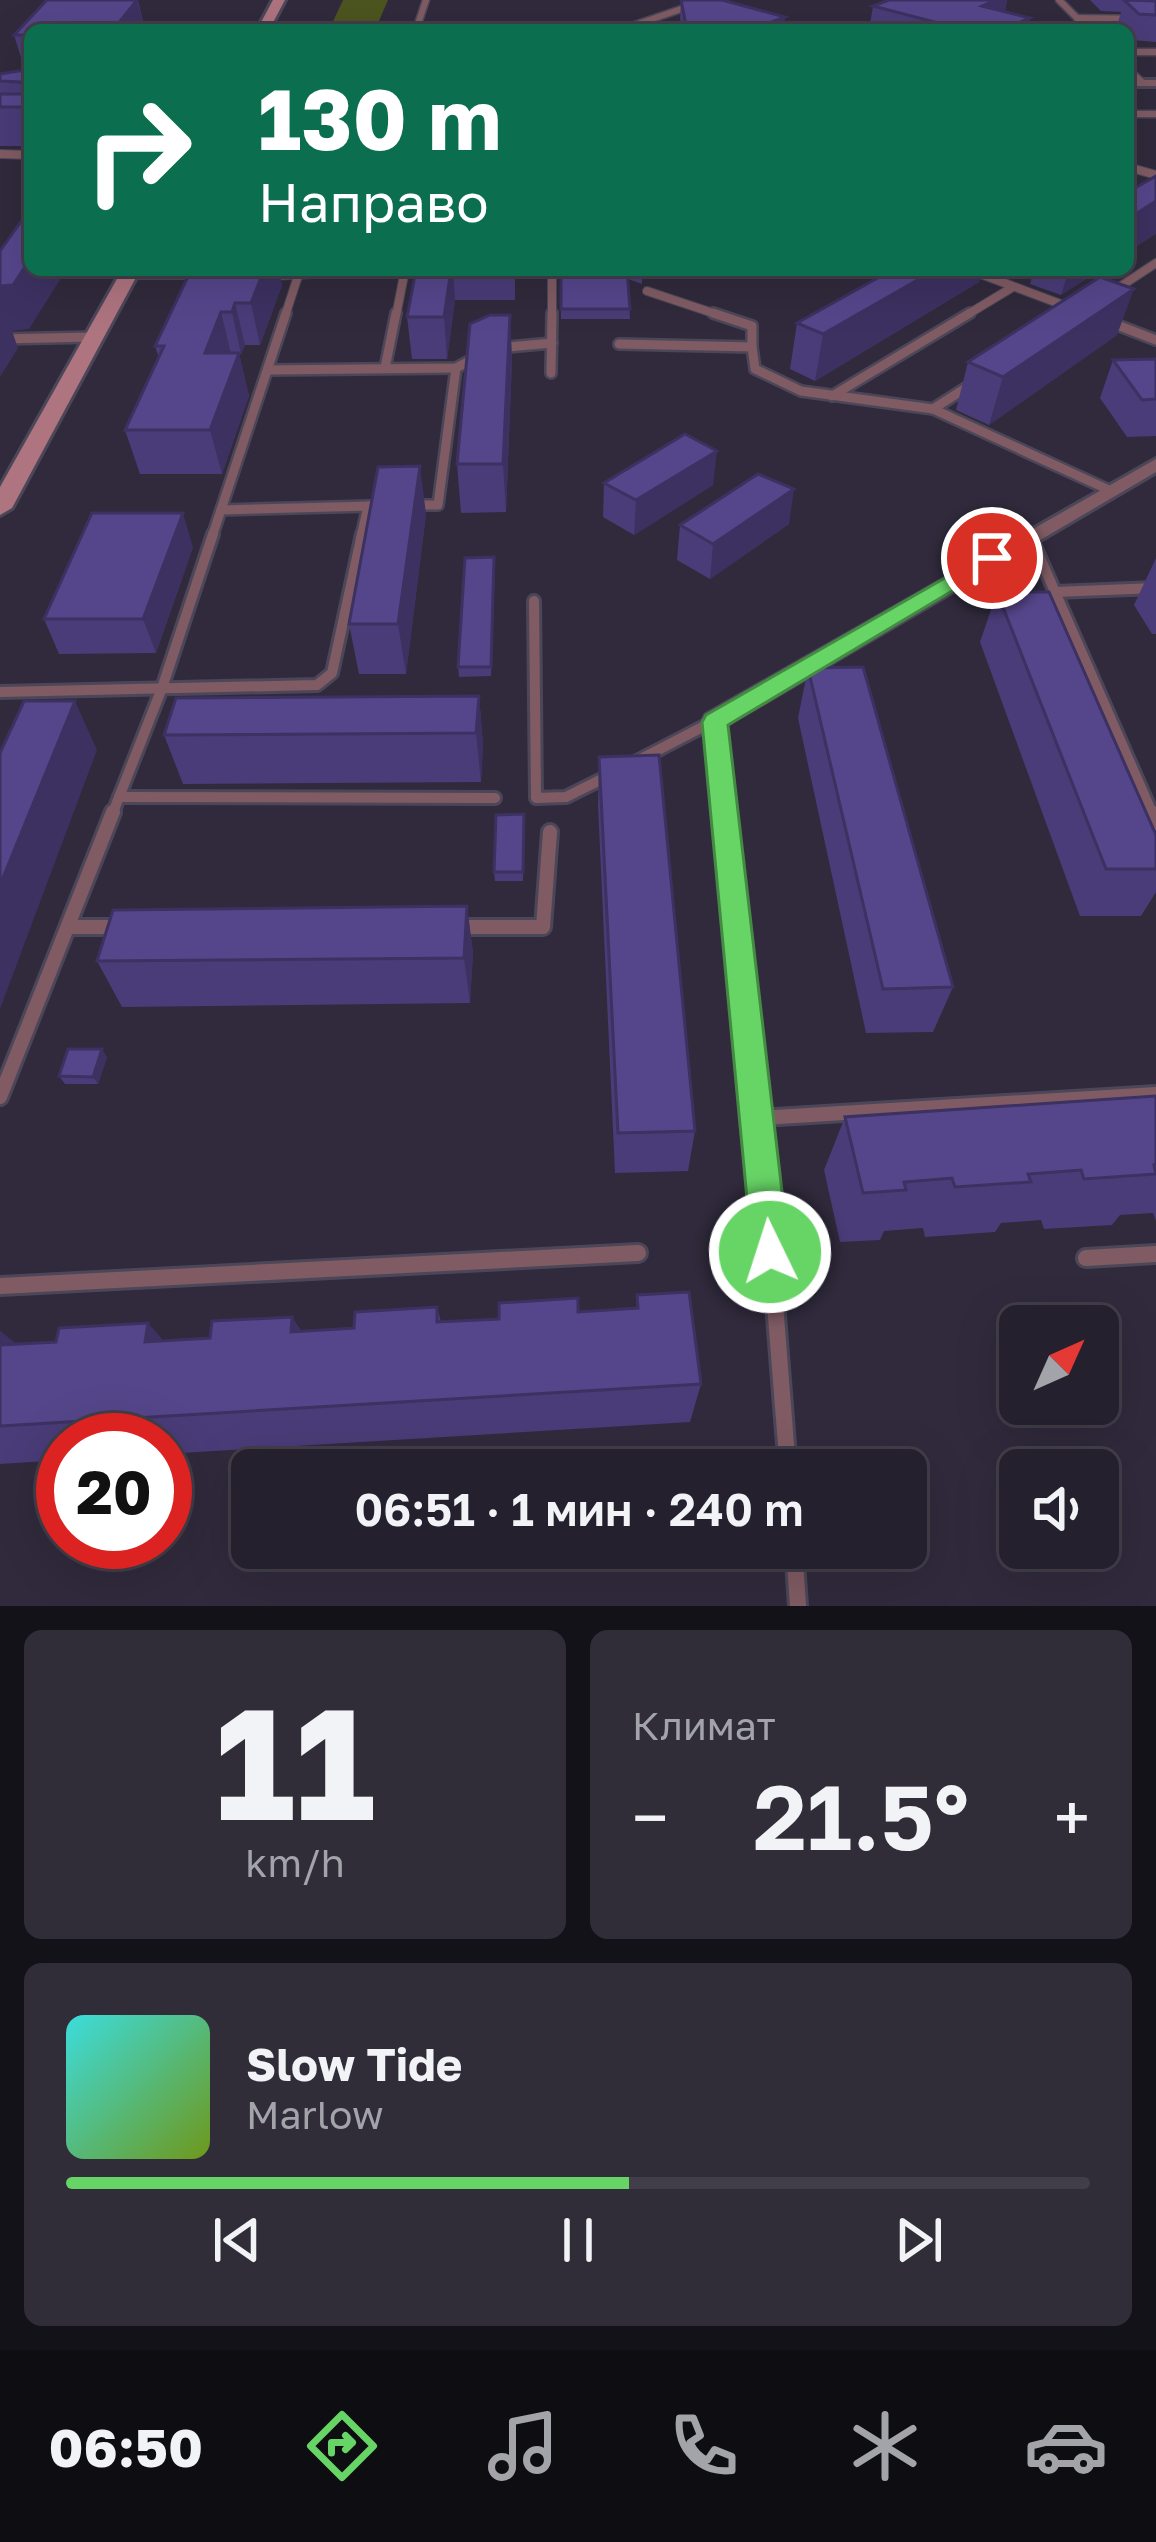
<!DOCTYPE html>
<html lang="ru">
<meta charset="utf-8">
<style>
:root{--surface:#24202d;--page:#302d39;--text:#f1f3f6;--muted:#a3a3aa;--line:#413e49;--accent:#67d466}
body{margin:0;font-family:"Golos Text",sans-serif;background:var(--page);color:var(--text);height:100vh;display:flex;flex-direction:column;font-size:45px;white-space:nowrap}
*{box-sizing:border-box;margin:0}
p{font-size:39px;color:var(--muted)}
.icon{flex:none;width:66px;height:66px;fill:none;stroke:currentColor;stroke-width:2;stroke-linecap:round;stroke-linejoin:round}
.map{position:relative;height:1606px;overflow:hidden}
.sheet{display:flex;flex-direction:column;gap:24px;padding:24px;background:#141219;flex:1}
.sheet>*{flex:none}
.banner{position:absolute;left:24px;top:24px;width:1110px;height:252px;border-radius:18px;box-shadow:0 12px 48px #0002,0 0 0 3px var(--line);background:#0b6e4f;color:#fff;overflow:hidden}
.needle{width:78px;rotate:45deg}
.fabs{position:absolute;left:999px;top:1305px;display:grid;gap:24px}
.fabs a{display:grid;place-items:center;width:120px;height:120px;border-radius:18px;background:var(--surface);box-shadow:0 12px 48px #0002,0 0 0 3px var(--line);font-size:60px}
.speed{position:absolute;left:36px;top:1413px;display:flex;gap:24px;font-size:60px;font-weight:700;text-align:center}
.speed>*{display:grid;place-content:center;width:156px;height:156px;border-radius:50%;background:var(--surface);box-shadow:0 12px 48px #0002,0 0 0 3px var(--line);line-height:1}
.speed .limit{border:18px solid #d22;background:#fff;color:#111}
.pin{position:absolute;display:grid;place-items:center;width:102px;height:102px;color:#fff;margin:-51px;border:6px solid #fff;border-radius:50%;box-shadow:0 3px 12px #0007}
.me{position:absolute;width:132px;margin:-66px;rotate:356deg;stroke-linejoin:round;filter:drop-shadow(0 0 9px #0008)}
.turn{display:flex;align-items:center;gap:42px;height:252px;padding:0 36px;font-size:54px}
.turn .icon{width:156px;height:156px;stroke-width:2.5}
.turn b{display:block;font-size:84px;line-height:102px}
.big{font-size:90px;font-weight:600;line-height:1.1}
.sheet .tile{flex:1;display:flex;flex-direction:column;justify-content:center;gap:18px;min-width:0;padding:0 42px;border-radius:18px;background:var(--page)}
.sheet .dial{align-items:center;gap:0}
.dial b{font-size:156px;line-height:1}
.song{display:flex;align-items:center;gap:36px}
.cover{width:144px;height:144px;border-radius:18px;background:linear-gradient(135deg,hsl(180 70% 55%),hsl(80 70% 35%))}
.played{height:12px;border-radius:6px;background:linear-gradient(90deg,var(--accent) 55%,var(--line) 55%)}
.keys{display:flex;justify-content:space-around;direction:ltr}
.heat{display:flex;justify-content:space-between;align-items:center;font-size:66px;direction:ltr}
.sheet .tiles{flex:1;display:grid;gap:24px;grid-template-columns:1fr 1fr}
.tile:last-child{grid-column:span 2}
.trip{position:absolute;left:231px;top:1449px;width:696px;height:120px;border-radius:18px;background:var(--surface);box-shadow:0 12px 48px #0002,0 0 0 3px var(--line);font-weight:600;line-height:120px;text-align:center}
.menu{display:flex;height:192px;justify-content:space-around;align-items:center;background:#0e0d12;color:var(--muted)}
.menu .icon{width:84px;height:84px}
.menu .current{color:var(--accent)}
.menu b{font-size:54px;color:var(--text)}
.map>svg:first-child{display:block}
</style>
<div class="map">
<svg width="1156" height="1606" viewBox="0 0 1156 1606">
<rect width="100%" height="100%" fill="#302a3c"/>
<polygon fill="#4c551f" points="343,0 388,0 375,30 329,30"/>
<g fill="none" stroke-linecap="round" stroke-linejoin="round">
<g stroke="#4c4758" stroke-width="9">
<g id="service-far5">
<polyline points="1059,0 1089,30"/>
<polyline points="1077,18 1156,19"/>
<polyline points="416,30 426,0"/>
<polyline points="620,30 693,5"/>
<polyline points="1128,52 1156,52"/>
<polyline points="1128,69 1143,83"/>
<polyline points="1128,114 1156,114"/>
</g>
</g>
<g stroke="#4c4758" stroke-width="10">
<g id="service-far4">
<polyline points="0,154 30,155"/>
<polyline points="1128,167 1156,175"/>
<polyline points="970,270 1071,308"/>
<polyline points="128,275 205,275"/>
<polyline points="267,276 405,270"/>
<polyline points="647,291 722,316"/>
<polyline points="1112,292 1156,263"/>
<polyline points="285,316 298,276"/>
<polyline points="396,316 405,270"/>
<polyline points="552,316 552,270"/>
<polyline points="965,316 1013,287"/>
</g>
</g>
<g stroke="#4c4758" stroke-width="14">
<g id="service-far3">
<polyline points="713,313 752,326 752,347"/>
<polyline points="1107,321 1156,340"/>
<polyline points="0,339 94,337"/>
<polyline points="619,344 752,347 755,369 801,391 933,409 1109,490"/>
<polyline points="498,348 552,343"/>
<polyline points="385,368 396,313"/>
<polyline points="268,370 456,368 479,356"/>
<polyline points="551,373 552,313"/>
<polyline points="832,396 970,313"/>
<polyline points="933,409 972,384"/>
<polyline points="409,505 438,505 456,368"/>
<polyline points="221,510 371,506"/>
<polyline points="212,537 286,313"/>
<polyline points="361,537 368,506"/>
</g>
</g>
<g stroke="#4c4758" stroke-width="16">
<g id="service-far2">
<polyline points="1030,535 1153,815"/>
<polyline points="1055,592 1156,588"/>
<polyline points="534,601 536,798 566,797 614,773"/>
<polyline points="0,692 317,685 332,673 362,534"/>
<polyline points="637,761 714,721 725,815"/>
<polyline points="119,797 495,798"/>
<polyline points="112,815 162,688 213,534"/>
</g>
</g>
<g stroke="#4c4758" stroke-width="20">
<g id="service-far1">
<polyline points="725,812 764,1166"/>
<polyline points="1151,812 1156,823"/>
<polyline points="68,927 121,927"/>
<polyline points="453,927 543,927 550,832"/>
<polyline points="0,1097 113,812"/>
<polyline points="760,1118 1156,1094"/>
</g>
</g>
<g stroke="#4c4758" stroke-width="22">
<g id="service">
<polyline points="764,1163 788,1470"/>
<polyline points="1086,1258 1156,1254"/>
<polyline points="0,1286 638,1253"/>
<polyline points="794,1548 798,1606"/>
</g>
</g>
<g stroke="#4c4758" stroke-width="6">
<g id="minor">
<rect x="1128" y="80" width="28" height="6"/>
<polygon points="1156,459 1156,472 722,727 706,727 703,721 706,715"/>
</g>
</g>
<g stroke="#4c4758" stroke-width="6">
<g id="secondary">
<polygon points="273,0 285,0 269,30 257,30"/>
<polygon points="122,270 140,270 12,508 0,515 0,487"/>
</g>
</g>
<use href="#service-far5" stroke="#805b63" stroke-width="6"/>
<use href="#service-far4" stroke="#805b63" stroke-width="8"/>
<use href="#service-far3" stroke="#805b63" stroke-width="9"/>
<use href="#service-far2" stroke="#805b63" stroke-width="10"/>
<use href="#service-far1" stroke="#805b63" stroke-width="14"/>
<use href="#service" stroke="#805b63" stroke-width="16"/>
<use href="#minor" fill="#805b63" fill-rule="evenodd"/>
<use href="#secondary" fill="#ae7480" fill-rule="evenodd"/>
</g>
<g fill="#493c78">
<polygon points="47,0 138,0 144,25 140,30 30,30 30,61 22,61 14,35"/>
<polygon points="681,0 785,17 784,30 682,30 680,18"/>
<polygon points="1007,0 1005,11 1027,30 869,30 873,6"/>
<polygon points="1090,0 1156,0 1156,42 1131,40 1128,37 1128,30 1121,30 1117,26 1121,12 1101,11"/>
<polygon points="30,71 30,146 0,146 0,74"/>
<polygon points="191,270 282,285 260,345 245,345 241,354 239,354 249,396 222,474 140,474 125,430 159,358 155,346"/>
<polygon points="416,270 515,270 515,300 455,300 447,359 412,359 407,317"/>
<polygon points="561,270 642,270 642,284 628,279 630,319 561,319"/>
<polygon points="892,270 982,270 979,282 815,381 790,369 797,323"/>
<polygon points="1034,270 1100,270 1061,295 1030,284"/>
<polygon points="510,315 512,361 506,512 461,513 457,464"/>
<polygon points="1117,335 989,425 956,410 968,362"/>
<polygon points="1156,359 1156,436 1127,437 1100,398 1113,360"/>
<polygon points="604,483 713,485 634,535 603,517"/>
<polygon points="426,514 406,674 359,674 349,624"/>
<polygon points="789,524 710,579 677,560 680,525"/>
<polygon points="193,547 156,653 59,654 44,619"/>
<polygon points="1156,558 1156,634 1152,634 1134,605"/>
<polygon points="495,566 491,676 459,677 458,667"/>
<polygon points="997,592 1156,835 1156,892 1141,916 1080,916 980,642"/>
<polygon points="808,668 953,987 933,1032 866,1033 798,718"/>
<polygon points="479,696 483,745 481,782 183,784 164,735"/>
<polygon points="599,757 695,1131 688,1171 615,1173 598,805"/>
<polygon points="524,814 523,881 495,881 494,872"/>
<polygon points="467,906 473,953 470,1003 122,1007 97,961"/>
<polygon points="107,1057 98,1084 65,1084 59,1076"/>
<polygon points="1156,1096 1156,1221 1153,1213 1120,1215 1112,1225 1044,1229 1041,1220 1001,1223 995,1232 925,1237 923,1228 884,1231 880,1240 840,1242 824,1170 845,1117"/>
<polygon points="637,1295 701,1384 690,1422 165,1454 165,1440 63,1440 63,1460 0,1464 0,1331 16,1344 164,1340 210,1338 292,1317 301,1331 354,1328 437,1307 441,1322 636,1308"/>
</g>
<g fill="#3c3161">
<polygon points="137,0 144,25 140,30 113,30"/>
<polygon points="996,0 1007,0 1003,20 982,6"/>
<polygon points="785,17 784,30 750,30"/>
<polygon points="1030,18 1027,30 1002,30"/>
<polygon points="1156,201 1156,234 1128,252 1128,219"/>
<polygon points="30,259 30,270 66,270 29,329 12,331 18,348 0,377 0,286"/>
<polygon points="264,270 279,270 282,285 260,345 251,303"/>
<polygon points="451,270 453,270 455,300 447,359 444,317"/>
<polygon points="935,270 982,270 979,282 815,381 823,334"/>
<polygon points="1069,270 1100,270 1061,295"/>
<polygon points="1134,289 1117,335 989,425 1003,377"/>
<polygon points="235,303 245,345 241,354 232,312"/>
<polygon points="221,312 231,354 205,353"/>
<polygon points="510,315 512,361 506,512 503,464"/>
<polygon points="239,353 249,396 222,474 210,430"/>
<polygon points="717,451 713,485 634,535 636,500"/>
<polygon points="420,466 426,514 406,674 398,624"/>
<polygon points="794,489 789,524 710,579 713,544"/>
<polygon points="183,513 193,547 156,653 143,619"/>
<polygon points="479,696 483,745 481,782 476,733"/>
<polygon points="75,701 97,750 0,1009 0,885"/>
<polygon points="467,906 473,953 470,1003 464,958"/>
<polygon points="102,1049 107,1057 98,1084 93,1077"/>
<polygon points="292,1317 317,1359 291,1332"/>
<polygon points="148,1323 185,1365 145,1342"/>
<polygon points="0,1331 49,1372 0,1348"/>
</g>
<g fill="#55468b" stroke="#3c3161" stroke-width="3">
<polygon points="47,0 137,0 113,30 30,30 30,35 14,35"/>
<polygon points="681,0 722,0 785,17 750,30 687,30"/>
<polygon points="889,0 996,0 982,6 1030,18 1002,30 965,30 873,6"/>
<polygon points="1124,0 1156,1 1156,15 1139,14"/>
<polygon points="18,71 30,71 30,107 0,107 0,94 22,94 25,87 20,82 0,81 0,74"/>
<polygon points="1156,176 1156,201 1128,219 1128,192"/>
<polygon points="30,209 30,259 13,285 0,286 0,251"/>
<polygon points="191,270 264,270 251,303 235,303 232,312 221,312 205,353 239,353 210,430 125,430 164,346 155,346"/>
<polygon points="416,270 451,270 444,317 407,317"/>
<polygon points="561,270 627,270 630,309 561,309"/>
<polygon points="892,270 935,270 823,334 797,323"/>
<polygon points="1100,277 1134,289 1003,377 968,362"/>
<polygon points="490,315 510,315 503,464 457,464 470,324"/>
<polygon points="1156,359 1156,399 1142,400 1113,360"/>
<polygon points="685,434 717,451 636,500 604,483"/>
<polygon points="420,466 398,624 349,624 378,467"/>
<polygon points="758,474 794,489 713,544 680,525"/>
<polygon points="92,513 183,513 143,619 44,619"/>
<polygon points="494,557 491,667 458,667 465,558"/>
<polygon points="997,592 1049,592 1156,835 1156,869 1106,869"/>
<polygon points="863,667 953,987 883,989 808,668"/>
<polygon points="479,696 476,733 164,735 176,698"/>
<polygon points="24,701 75,701 0,885 0,753"/>
<polygon points="659,755 695,1131 618,1133 599,757"/>
<polygon points="524,814 523,872 494,872 496,815"/>
<polygon points="467,906 464,958 97,961 113,910"/>
<polygon points="68,1049 102,1049 93,1077 59,1076"/>
<polygon points="1156,1096 1156,1165 1154,1165 1156,1174 1084,1179 1081,1170 1028,1174 1031,1182 955,1187 952,1178 904,1182 906,1190 863,1193 845,1117"/>
<polygon points="689,1292 701,1384 0,1426 0,1345 56,1342 59,1328 148,1323 145,1342 210,1338 212,1321 292,1317 291,1332 354,1328 355,1312 437,1307 437,1322 499,1319 499,1303 578,1298 578,1312 638,1308 637,1295"/>
</g>
<polygon fill="#67d466" stroke="#438a42" stroke-width="3" points="992,551 999,553 999,563 728,725 789,1252 783,1264 770,1270 758,1264 752,1252 702,722 706,715"/>
</svg>
<div class="fabs">
<a><svg class="needle" viewBox="-14 -14 28 28"><path d="M0-13l5 13h-10z" fill="#e53935"/><path d="M0 13l5-13h-10z" fill="#a3a3aa"/></svg></a>
<a><svg class="icon" aria-label="sound" viewBox="0 0 24 24"><path d="M4 9h4l5-4v14l-5-4H4zM17 9q2 3 0 6"/></svg></a>
</div>
<div class="speed"><div class="limit">20</div></div>
<div class="pin" style="left:992px;top:558px;background:#d93025"><svg class="icon" aria-label="arrive" viewBox="0 0 24 24"><path d="M6 21V4h12l-3 4 3 4H6"/></svg></div>
<svg class="me" style="left:770px;top:1252px" viewBox="-20 -20 40 40"><circle r="17" fill="#67d466" stroke="#fff" stroke-width="3"/><path d="M0-11L8 9 0 5-8 9z" fill="#fff"/></svg>
<div class="trip">06:51 · 1 мин · 240 m</div>
<div class="banner">
<div class="turn"><svg class="icon" aria-label="right" viewBox="0 0 24 24"><path d="M7 20v-9h11M14 6l5 5-5 5"/></svg><div><b>130 m</b>Направо</div></div>
</div>
</div>
<section class="sheet">
<div class="tiles">
<div class="tile dial"><b>11</b><p>km/h</p></div>
<div class="tile"><p>Климат</p>
<div class="heat"><a>−</a><b class="big">21.5°</b><a>+</a></div>
</div>
<div class="tile">
<div class="song"><i class="cover"></i><div><b>Slow Tide</b><p>Marlow</p></div></div>
<div class="played"></div>
<div class="keys"><svg class="icon" aria-label="previous" viewBox="0 0 24 24"><path d="M18 5L8 12l10 7zM5 5v14"/></svg><svg class="icon" aria-label="pause" viewBox="0 0 24 24"><path d="M8 5v14M16 5v14"/></svg><svg class="icon" aria-label="next" viewBox="0 0 24 24"><path d="M6 5l10 7-10 7zM19 5v14"/></svg></div>
</div>
</div>
</section>
<nav class="menu">
<b>06:50</b>
<svg class="icon current" aria-label="directions" viewBox="0 0 24 24"><path d="M12 3l9 9-9 9-9-9zM9 14v-3h6M13 9l2 2-2 2"/></svg>
<svg class="icon" aria-label="music" viewBox="0 0 24 24"><path d="M9 18V5l10-2v13"/><circle cx="6" cy="18" r="3"/><circle cx="16" cy="16" r="3"/></svg>
<svg class="icon" aria-label="phone" viewBox="0 0 24 24"><path d="M5 4h4l2 5-3 2q2 4 5 5l2-3 5 2v4C11 20 4 13 5 4z"/></svg>
<svg class="icon" aria-label="climate" viewBox="0 0 24 24"><path d="M12 3v18M4 7l16 10M4 17L20 7"/></svg>
<svg class="icon" aria-label="car" viewBox="0 0 24 24"><path d="M5 17H2v-5l4-1 3-4h7l3 4 3 1v5h-3M9 17h6M6 11h13"/><circle cx="7" cy="17" r="2"/><circle cx="17" cy="17" r="2"/></svg>
</nav>
